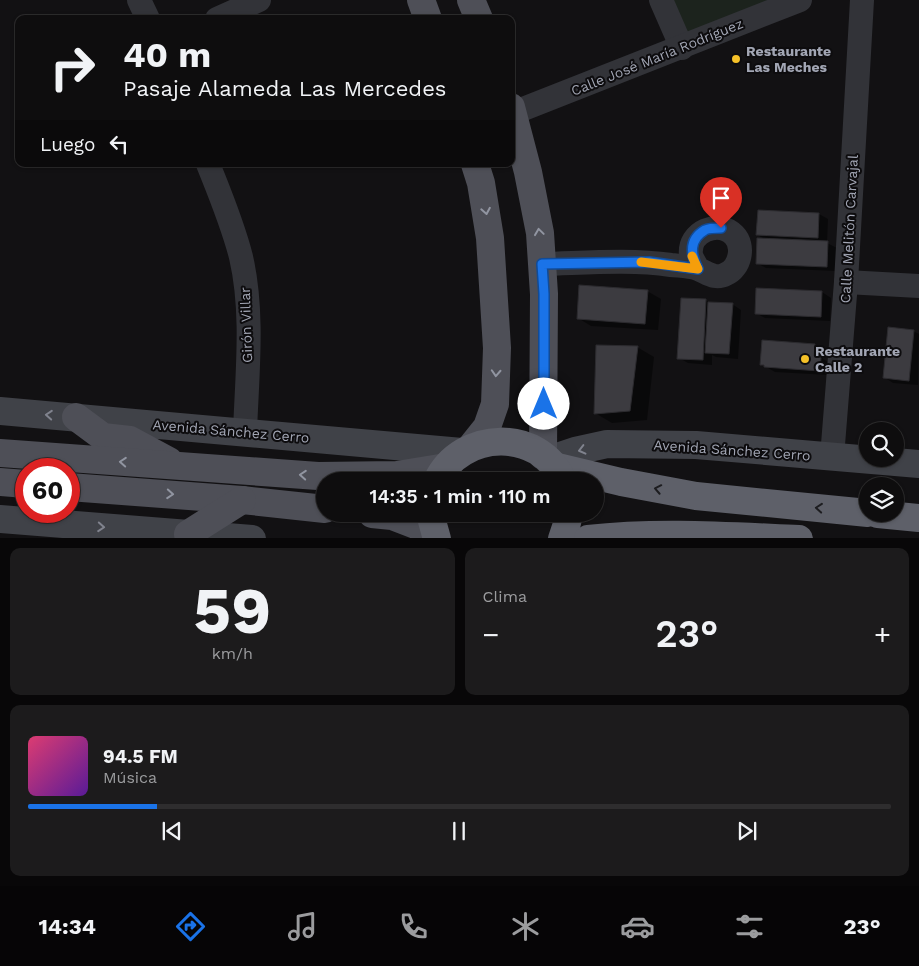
<!DOCTYPE html>
<html lang="es">
<meta charset="utf-8">
<style>
:root{--surface:#0e0d0e;--page:#1c1b1c;--text:#f1f3f6;--muted:#9b9c9e;--line:#2e2d2e;--accent:#1a73e8}
body{margin:0;font-family:"Work Sans",sans-serif;background:var(--page);color:var(--text);height:100vh;display:flex;flex-direction:column;font-size:19px;white-space:nowrap}
*{box-sizing:border-box;margin:0}
p{font-size:16px;color:var(--muted)}
.icon{flex:none;width:28px;height:28px;fill:none;stroke:currentColor;stroke-width:2;stroke-linecap:round;stroke-linejoin:round}
.map{position:relative;height:538px;overflow:hidden}
.panel{display:flex;flex-direction:column;gap:10px;padding:10px;background:#080708;flex:1}
.panel>*{flex:none}
.top-card{position:absolute;left:15px;top:15px;width:500px;height:152px;border-radius:10px;box-shadow:0 1px 4px #0004,0 0 0 1px var(--line);background:#0e0d0e;color:var(--text);overflow:hidden}
.buttons{position:absolute;left:859px;top:422px;display:grid;gap:10px}
.buttons a{display:grid;place-items:center;width:45px;height:45px;border-radius:50%;background:var(--surface);box-shadow:0 1px 4px #0004,0 0 0 1px var(--line);font-size:25px}
.speed{position:absolute;left:15px;top:458px;display:flex;gap:10px;font-size:25px;font-weight:700;text-align:center}
.speed>*{display:grid;place-content:center;width:65px;height:65px;border-radius:50%;background:var(--surface);box-shadow:0 1px 4px #0004,0 0 0 1px var(--line);line-height:1}
.speed .limit{border:8px solid #d22;background:#fff;color:#111}
.pin{position:absolute;display:grid;place-items:center;width:42px;height:42px;color:#fff;margin:-51px -21px;border-radius:50% 50% 50% 0;rotate:-45deg;box-shadow:0 0 5px #0007}
.pin .icon{rotate:45deg}
.me{position:absolute;width:55px;margin:-28px;rotate:0deg;stroke-linejoin:round;filter:drop-shadow(0 0 4px #0008)}
.turn{display:flex;align-items:center;gap:18px;height:105px;padding:0 25px;font-size:22px}
.turn .icon{width:65px;height:65px;stroke-width:2.5}
.turn b{display:block;font-size:35px;line-height:42px}
.then{display:flex;align-items:center;height:48px;padding:0 25px;background:#0003;gap:10px;font-size:19px}
.big{font-size:38px;font-weight:600;line-height:1.1}
.panel .card{flex:1;display:flex;flex-direction:column;justify-content:center;gap:8px;min-width:0;padding:0 18px;border-radius:10px;background:var(--page)}
.panel .dial{align-items:center;gap:0}
.dial b{font-size:65px;line-height:1}
.song{display:flex;align-items:center;gap:15px}
.cover{width:60px;height:60px;border-radius:8px;background:linear-gradient(135deg,hsl(340 70% 55%),hsl(270 70% 35%))}
.played{height:5px;border-radius:2px;background:linear-gradient(90deg,var(--accent) 15%,var(--line) 15%)}
.keys{display:flex;justify-content:space-around;direction:ltr}
.heat{display:flex;justify-content:space-between;align-items:center;font-size:28px;direction:ltr}
.panel .tiles{flex:1;display:grid;gap:10px;grid-template-columns:1fr 1fr}
.card:last-child{grid-column:span 2}
.trip{position:absolute;left:316px;top:472px;width:288px;height:50px;border-radius:25px;background:var(--surface);box-shadow:0 1px 4px #0004,0 0 0 1px var(--line);font-weight:600;line-height:50px;text-align:center}
.tabs{display:flex;height:80px;justify-content:space-around;align-items:center;background:#060506;color:var(--muted)}
.tabs .icon{width:35px;height:35px}
.tabs .on{color:var(--accent)}
.tabs b{font-size:22px;color:var(--text)}
.map>svg:first-child{display:block}
</style>
<div class="map">
<svg width="919" height="539" viewBox="0 0 919 539">
<rect width="100%" height="100%" fill="#121113"/>
<polygon fill="#1c231d" points="672,0 770,0 686,34"/>
<g fill="#0007">
<polygon points="819,214 828,219 827,243 837,248 836,271 766,268 757,263 767,240 757,235"/>
<polygon points="647,291 661,299 658,330 591,326 578,318"/>
<polygon points="822,292 831,298 830,321 765,318 756,313"/>
<polygon points="706,301 710,303 732,304 741,310 738,359 716,357 712,355 712,365 688,363 679,358"/>
<polygon points="913,331 919,334 918,385 893,383 884,377"/>
<polygon points="814,345 823,350 823,359 830,363 829,375 775,372 761,364"/>
<polygon points="637,347 654,357 647,420 612,423 595,413"/>
</g>
<g fill="#3c3b40" stroke="#2c2b2f">
<polygon points="758,210 819,213 818,238 756,235"/>
<polygon points="757,238 828,241 827,267 756,264"/>
<polygon points="579,285 648,290 645,324 577,319"/>
<polygon points="756,288 822,291 821,317 755,314"/>
<polygon points="681,298 706,299 703,360 677,359"/>
<polygon points="708,302 733,303 729,354 705,353"/>
<polygon points="888,327 914,330 909,381 883,378"/>
<polygon points="762,340 815,344 814,356 821,357 820,371 764,367 764,365 760,365"/>
<polygon points="596,345 638,346 630,411 594,414"/>
</g>
<g fill="none" stroke-linecap="round" stroke-linejoin="round">
<g stroke="#323338" stroke-width="24">
<polyline points="139,0 148,19"/>
<polyline points="661,0 682,48"/>
<polyline points="217,19 259,0"/>
<polyline points="513,113 800,0"/>
<path d="M208,164c12,30 25,61 33,93 13,56 6,117 4,175"/>
<path d="M542,264c43,-1 87,-5 129,1 9,1 19,1 27,4 10,4 17,11 28,5 14,-6 19,-28 8,-39 -16,-16 -46,-3 -43,20 1,4 5,10 7,14"/>
<polyline points="846,282 919,286"/>
<polyline points="832,457 846,282 862,0"/>
</g>
<g stroke="#404248" stroke-width="28">
<polyline points="0,411 462,452"/>
<polyline points="548,460 575,451 607,444 696,445 919,464"/>
<polyline points="0,519 252,539"/>
</g>
<g stroke="#4e4f57" stroke-width="28">
<polyline points="421,0 428,19"/>
<polyline points="471,0 479,19"/>
<polyline points="511,107 528,172 540,233 544,294 543,456"/>
<polyline points="76,417 103,437 130,440 169,461"/>
<polyline points="471,447 487,427 495,404 497,348 490,238 481,183 475,164"/>
<polyline points="0,453 318,476 397,475 446,467"/>
<polyline points="0,482 26,484"/>
<polyline points="69,487 242,500 325,509"/>
<polyline points="372,514 392,516 434,532"/>
<polyline points="188,534 242,500"/>
</g>
<g stroke="#5e6069" stroke-width="28">
<polyline points="554,466 621,482 696,496 868,513"/>
<path d="M437,481c24,-51 103,-54 126,0"/>
<polyline points="431,514 432,521 437,539"/>
<polyline points="878,514 919,518"/>
<polyline points="562,539 566,527 569,514"/>
<path d="M588,539c70,-8 140,-3 211,0"/>
</g>
</g>
<defs><path id="oneway-chevron" d="M-2-3.5L2.5 0L-2 3.5" fill="none" stroke-width="1.6" stroke-linecap="round" stroke-linejoin="round" transform="scale(1.25)"/></defs>
<g stroke="#9195a1">
<use href="#oneway-chevron" transform="translate(486 211) rotate(80)"/>
<use href="#oneway-chevron" transform="translate(539 232) rotate(-98)"/>
<use href="#oneway-chevron" transform="translate(496 373) rotate(93)"/>
<use href="#oneway-chevron" transform="translate(123 462) rotate(-176)"/>
<use href="#oneway-chevron" transform="translate(303 475) rotate(-176)"/>
<use href="#oneway-chevron" transform="translate(170 494) rotate(4)"/>
</g>
<g stroke="#80838e">
<use href="#oneway-chevron" transform="translate(49 415) rotate(-176)"/>
<use href="#oneway-chevron" transform="translate(582 450) rotate(166)"/>
<use href="#oneway-chevron" transform="translate(101 527) rotate(4)"/>
</g>
<g stroke="#1d1d20">
<use href="#oneway-chevron" transform="translate(658 489) rotate(-169)"/>
<use href="#oneway-chevron" transform="translate(819 508) rotate(-175)"/>
</g>
<g fill="none" stroke-linecap="round" stroke-linejoin="round">
<g stroke="#114b97" stroke-width="12">
<path id="route" d="M544,404v-110l-2,-30 107,-2 49,7c-7,-14 -10,-29 7,-39 4,-2 11,-2 16,-2"/>
</g>
<use href="#route" stroke="#1a73e8" stroke-width="9"/>
<polyline stroke="#f59e0b" stroke-width="9" points="641,262 698,269 692,256"/>
</g>
<g fill="#f5c128" stroke="#0d0c0e" stroke-width="2">
<circle cx="736" cy="59" r="5"/>
<circle cx="805" cy="359" r="5"/>
</g>
<g text-anchor="middle" stroke-width="4" stroke-linejoin="round" paint-order="stroke">
<g font-size="14" font-weight="bold" fill="#a2a6b4" stroke="#0d0c0e" text-anchor="start">
<text x="746" y="56">Restaurante<tspan x="746" dy="16">Las Meches</tspan></text>
<text x="815" y="356">Restaurante<tspan x="815" dy="16">Calle 2</tspan></text>
</g>
<g font-size="14" fill="#a2a6b4" stroke="#0d0c0e">
<text transform="translate(657 57) rotate(-22)" y="5">Calle José María Rodríguez</text>
<text transform="translate(849 229) rotate(-87)" y="5">Calle Melitón Carvajal</text>
<text transform="translate(246 325) rotate(-92)" y="5">Girón Villar</text>
<text transform="translate(231 431) rotate(5)" y="5">Avenida Sánchez Cerro</text>
<text transform="translate(732 450) rotate(4)" y="5">Avenida Sánchez Cerro</text>
</g>
</g>
</svg>
<div class="buttons">
<a><svg class="icon" aria-label="search" viewBox="0 0 24 24"><circle cx="10" cy="10" r="6"/><path d="M15 15l6 6"/></svg></a>
<a><svg class="icon" aria-label="layers" viewBox="0 0 24 24"><path d="M12 4l9 5-9 5-9-5zM3 14l9 5 9-5"/></svg></a>
</div>
<div class="speed"><div class="limit">60</div></div>
<div class="pin" style="left:721px;top:228px;background:#d93025"><svg class="icon" aria-label="arrive" viewBox="0 0 24 24"><path d="M6 21V4h12l-3 4 3 4H6"/></svg></div>
<svg class="me" style="left:544px;top:404px" viewBox="-20 -20 40 40"><circle r="19" fill="#fff"/><path d="M0-13L10 11 0 6-10 11z" fill="#1a73e8"/></svg>
<div class="trip">14:35 · 1 min · 110 m</div>
<div class="top-card">
<div class="turn"><svg class="icon" aria-label="right" viewBox="0 0 24 24"><path d="M7 20v-9h11M14 6l5 5-5 5"/></svg><div><b>40 m</b>Pasaje Alameda Las Mercedes</div></div>
<div class="then">Luego<svg class="icon" aria-label="left" viewBox="0 0 24 24"><path d="M17 20v-9H6M10 6l-5 5 5 5"/></svg></div>
</div>
</div>
<section class="panel">
<div class="tiles">
<div class="card dial"><b>59</b><p>km/h</p></div>
<div class="card"><p>Clima</p>
<div class="heat"><a>−</a><b class="big">23°</b><a>+</a></div>
</div>
<div class="card">
<div class="song"><i class="cover"></i><div><b>94.5 FM</b><p>Música</p></div></div>
<div class="played"></div>
<div class="keys"><svg class="icon" aria-label="previous" viewBox="0 0 24 24"><path d="M18 5L8 12l10 7zM5 5v14"/></svg><svg class="icon" aria-label="pause" viewBox="0 0 24 24"><path d="M8 5v14M16 5v14"/></svg><svg class="icon" aria-label="next" viewBox="0 0 24 24"><path d="M6 5l10 7-10 7zM19 5v14"/></svg></div>
</div>
</div>
</section>
<nav class="tabs">
<b>14:34</b>
<svg class="icon on" aria-label="directions" viewBox="0 0 24 24"><path d="M12 3l9 9-9 9-9-9zM9 14v-3h6M13 9l2 2-2 2"/></svg>
<svg class="icon" aria-label="music" viewBox="0 0 24 24"><path d="M9 18V5l10-2v13"/><circle cx="6" cy="18" r="3"/><circle cx="16" cy="16" r="3"/></svg>
<svg class="icon" aria-label="phone" viewBox="0 0 24 24"><path d="M5 4h4l2 5-3 2q2 4 5 5l2-3 5 2v4C11 20 4 13 5 4z"/></svg>
<svg class="icon" aria-label="climate" viewBox="0 0 24 24"><path d="M12 3v18M4 7l16 10M4 17L20 7"/></svg>
<svg class="icon" aria-label="car" viewBox="0 0 24 24"><path d="M5 17H2v-5l4-1 3-4h7l3 4 3 1v5h-3M9 17h6M6 11h13"/><circle cx="7" cy="17" r="2"/><circle cx="17" cy="17" r="2"/></svg>
<svg class="icon" aria-label="filters" viewBox="0 0 24 24"><path d="M4 7h16M4 17h16"/><circle cx="9" cy="7" r="2"/><circle cx="15" cy="17" r="2"/></svg>
<b>23°</b>
</nav>
